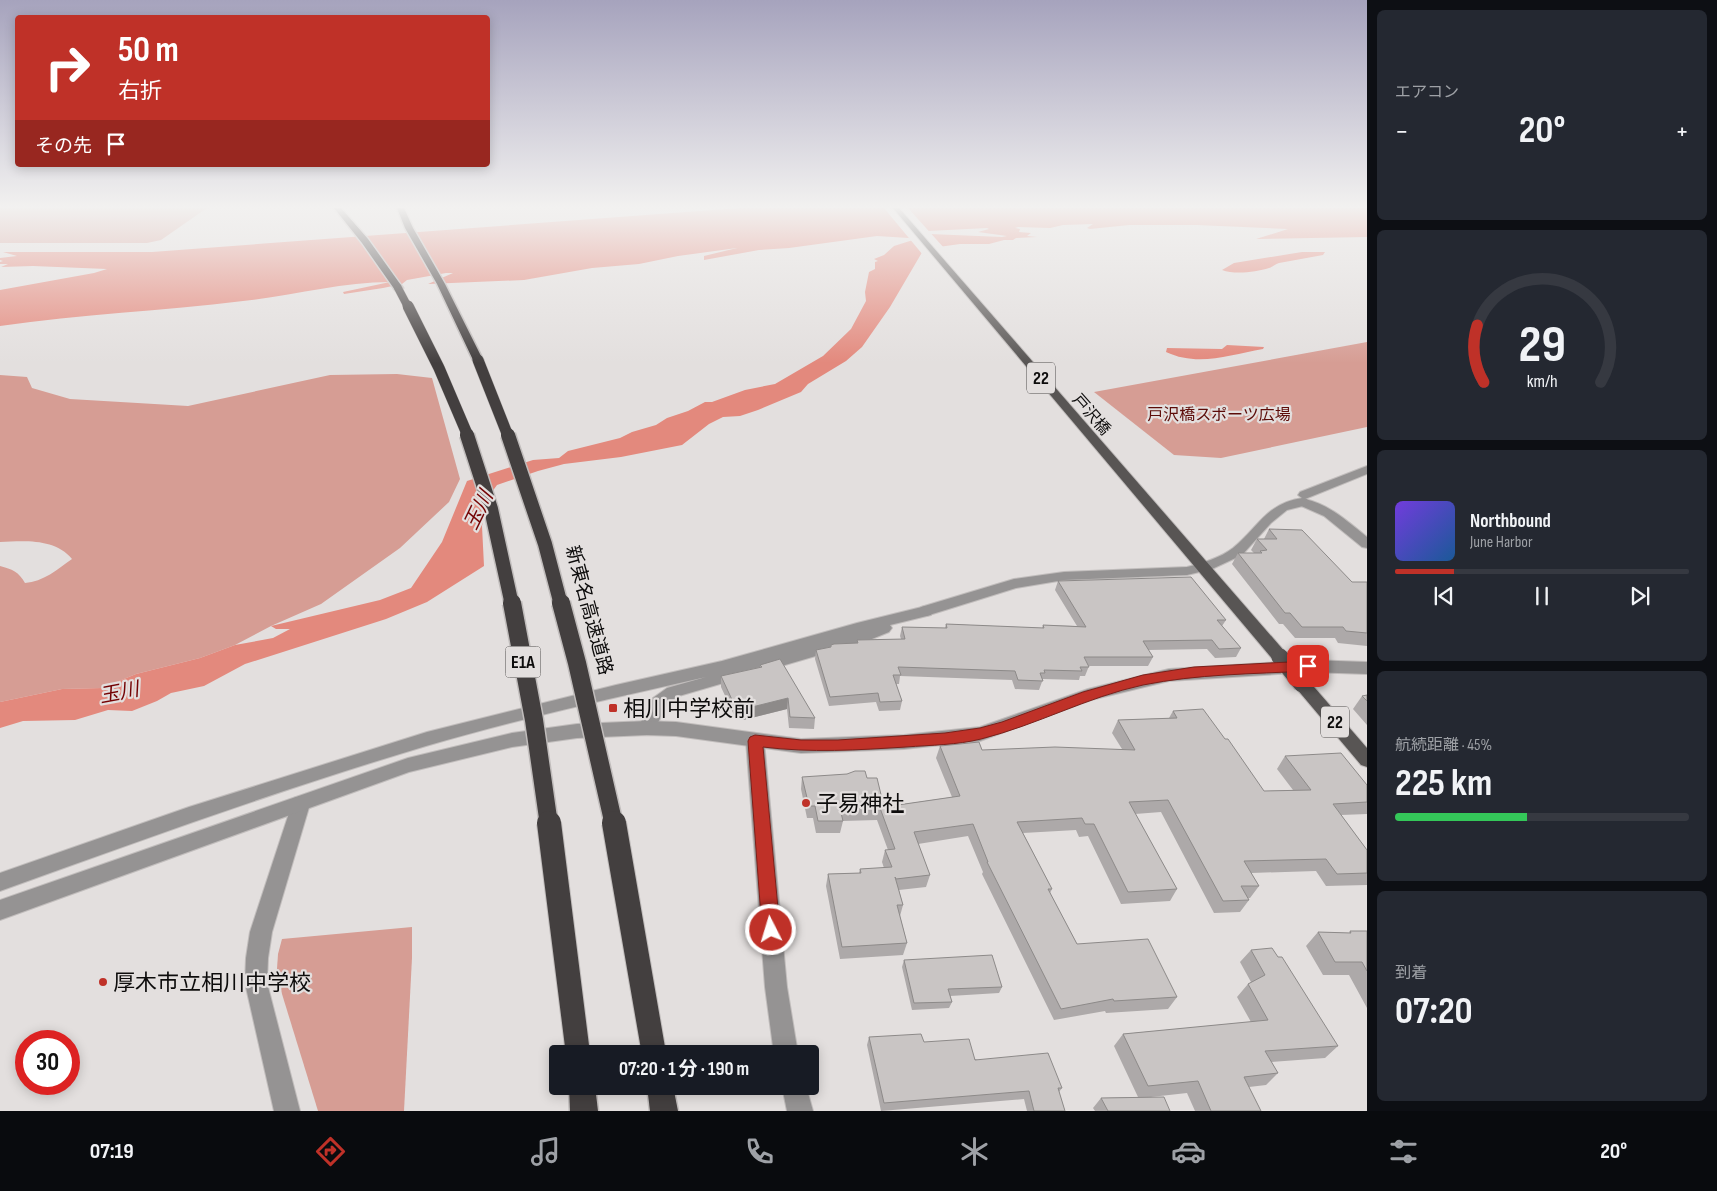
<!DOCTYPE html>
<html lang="ja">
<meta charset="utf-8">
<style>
:root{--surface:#171b24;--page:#242831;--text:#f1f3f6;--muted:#9ea1a6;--line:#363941;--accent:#bf3128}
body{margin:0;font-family:"Sofia Sans Condensed","Noto Sans JP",sans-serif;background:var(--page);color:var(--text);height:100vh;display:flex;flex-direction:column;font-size:19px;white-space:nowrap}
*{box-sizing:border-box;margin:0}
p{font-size:16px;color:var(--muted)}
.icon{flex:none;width:28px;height:28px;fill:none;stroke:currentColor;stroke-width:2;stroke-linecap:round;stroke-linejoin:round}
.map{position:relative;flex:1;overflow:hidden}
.side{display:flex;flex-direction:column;gap:10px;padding:10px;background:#0d0f14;width:350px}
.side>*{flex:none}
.top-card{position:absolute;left:15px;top:15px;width:475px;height:152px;border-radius:5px;box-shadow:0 2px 12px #0003;background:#bf3128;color:#fff;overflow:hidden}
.speed{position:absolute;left:15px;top:1030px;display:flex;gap:10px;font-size:25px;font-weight:700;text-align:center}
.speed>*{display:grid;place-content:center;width:65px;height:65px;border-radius:50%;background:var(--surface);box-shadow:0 2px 12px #0003;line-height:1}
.speed .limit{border:8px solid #d22;background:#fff;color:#111}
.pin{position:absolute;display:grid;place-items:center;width:42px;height:42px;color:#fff;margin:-21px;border-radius:10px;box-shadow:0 2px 8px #0006}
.me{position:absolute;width:55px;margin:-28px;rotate:355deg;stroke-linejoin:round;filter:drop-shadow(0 0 4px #0008)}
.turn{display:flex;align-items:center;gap:18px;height:105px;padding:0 20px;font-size:22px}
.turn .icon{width:65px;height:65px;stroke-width:2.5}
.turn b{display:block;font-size:35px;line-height:42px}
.then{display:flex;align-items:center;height:48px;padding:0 20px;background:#0003;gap:10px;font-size:19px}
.big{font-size:38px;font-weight:700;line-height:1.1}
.side .tile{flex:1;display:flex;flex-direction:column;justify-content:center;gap:8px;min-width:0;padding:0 18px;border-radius:8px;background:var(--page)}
.side .dial{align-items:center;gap:0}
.dial svg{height:130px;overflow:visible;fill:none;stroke:var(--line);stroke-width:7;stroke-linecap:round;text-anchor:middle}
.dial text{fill:var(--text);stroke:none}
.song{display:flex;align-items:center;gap:15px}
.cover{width:60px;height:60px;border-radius:8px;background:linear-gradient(135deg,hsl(260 70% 55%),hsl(210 70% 35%))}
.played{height:5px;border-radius:2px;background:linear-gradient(90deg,var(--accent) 20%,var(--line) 20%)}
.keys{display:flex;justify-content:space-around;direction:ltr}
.heat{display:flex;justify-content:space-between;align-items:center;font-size:28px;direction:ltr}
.charge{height:8px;border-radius:4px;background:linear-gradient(90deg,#34c759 45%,var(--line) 0)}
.trip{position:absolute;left:549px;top:1045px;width:270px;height:50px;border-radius:5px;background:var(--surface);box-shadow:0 2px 12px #0003;font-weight:700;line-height:50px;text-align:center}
.menu{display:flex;height:80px;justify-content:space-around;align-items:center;background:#090b0e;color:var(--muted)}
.menu .icon{width:35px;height:35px}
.menu .selected{color:var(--accent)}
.menu b{font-size:22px;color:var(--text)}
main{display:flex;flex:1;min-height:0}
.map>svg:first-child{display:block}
</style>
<main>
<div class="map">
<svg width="1367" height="1111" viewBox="0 0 1367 1111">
<rect width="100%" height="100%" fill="#e3dfde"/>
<g fill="#d69d94">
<polygon points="0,208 207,208 161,240 147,243 0,243"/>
<polygon points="1367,342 1367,427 1221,458 1174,455 1094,392"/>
<path d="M397,374l35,4 28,101 -11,23 -49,46 -79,56 -50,22 -36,19 -35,13 -64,16 -34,14 -40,1 -62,13v-136c12,3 19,6 25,17 18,-1 33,-14 47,-24 -17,-21 -48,-18 -72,-17v-167l27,2 5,11 38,11 118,7 142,-31z"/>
<polygon points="412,927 412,958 404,1111 318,1111 282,994 277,969 278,954 282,939"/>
</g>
<g fill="#e3897d" fill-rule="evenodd">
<path d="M740,208h627v29l-111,2 32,-10 -91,-4h-68l-39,4 -3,-1 6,-4 -30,1 -13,3 -32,-1 -3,1 5,1 -1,3 12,1 -4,3 10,1 -21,1 -3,2h-9l-15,4h-29l-36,5 -34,58 -28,40 -16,14 -38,23 -7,8 -43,18 -18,6 -17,1 -14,7 -27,21 -61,12 -57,7 -26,7 -41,14 -8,11 -7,30 2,40 -57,36 -41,17 -141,45 -41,22 -33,7 -14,8 -25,10 -24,-1 -33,10 -52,1 -23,7v-26l62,-13 40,-1 34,-14 64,-16 35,-13 38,-7 17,-9h-14l-5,-3 109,-26 31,-12 31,-46 25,-61 66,-21 26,-2 9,-7 52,-13 12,-6 24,-7 11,-7 21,-7 17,-9h7l33,-12 30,-6 48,-28 28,-27 15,-28 -1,-9 4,-20 6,-3v-7l3,-1 -4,-2 10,-4 10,-9 19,-6 -4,-2 -32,-2 -88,12 -30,2 -55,10v-4l33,-8 -59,8 -39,8 -47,4 -68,12 -96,4 25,-11h-7l-39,7 -5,4 -19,4 -39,6 -1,-2 47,-10c-49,0 -98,14 -147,19 -81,10 -162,13 -243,25v-36l94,-17 13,-4 -74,-3 -32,1 7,-3h-8v-2l3,-1 -3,-1v-2l17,-2 -14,-4h149zM987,228l2,1 -11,3 29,4 -5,1 -72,-3 -2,-3z"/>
<path d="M1302,252h23l-2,3c-15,3 -29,5 -44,8 -4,1 -6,4 -10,5 -13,4 -34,7 -47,2l12,-7z"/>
<path d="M1227,345l37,2 -1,2c-34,6 -65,18 -97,3l1,-4 55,1z"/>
</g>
<polygon fill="#e3dfde" points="884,208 908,208 945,249 925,252 923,255"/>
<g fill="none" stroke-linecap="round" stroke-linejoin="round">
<g stroke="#c1bdbc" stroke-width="2">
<g id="minor">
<path d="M1367,466v8l-62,25c25,6 42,22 62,38v11l-5,-1 -38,-31 -25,-11 -2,-3 5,-4 -4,-3 2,-3z"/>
<path d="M926,606l5,1 2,4 -2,4 -41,10 2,3 -3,4 -22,9 -188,55 -13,10 -13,27 -6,2 -6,-2 -3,-5 15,-30 14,-10 39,-11c-94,21 -188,42 -280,69 -144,43 -285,94 -426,145v-18l189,-66 238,-75 189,-47 106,-24 135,-38z"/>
<polygon points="755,734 761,736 764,741 787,987 798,1054 774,1054 765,987 746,741 749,736"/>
<polygon points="301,796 308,798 310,804 272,932 268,958 267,983 300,1111 274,1111 245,983 246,958 250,932 292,804 294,798"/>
<polygon points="782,1086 806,1086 813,1111 787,1111"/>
</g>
</g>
<g stroke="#c1bdbc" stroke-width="2">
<g id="tertiary">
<path d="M1303,498l4,1 2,3 -2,3 -20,5 -16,13 -29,32 -30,14 -25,6 -123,5 -48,8 -90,28 -5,-1 -2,-4 2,-4 93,-28 50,-7 123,-5c16,-4 33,-9 46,-19 26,-21 33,-45 70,-50z"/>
<polygon points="1309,660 1367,662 1367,674 1309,672 1169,681 1091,700 980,741 904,749 801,753 676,736 647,735 577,738 512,747 409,772 0,920 0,900 408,758 512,733 577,724 647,721 676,722 801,739 904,735 980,727 1088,689 1169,669"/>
</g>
</g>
<g stroke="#c1bdbc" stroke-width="2">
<g id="primary">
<polygon points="893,208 899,208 1286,653 1288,657 1286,661 1280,663 1274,661"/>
<polygon points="1302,678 1308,680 1367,748 1367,767 1361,765 1296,688 1294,684 1296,680"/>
</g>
</g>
<g stroke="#c1bdbc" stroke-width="3">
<g id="motorway">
<polygon points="334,208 341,208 368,239 403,288 401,290 395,290 362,243"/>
<polygon points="397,208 404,208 413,228 445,284 483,360 482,362 478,363 473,360 437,284 405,228"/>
<polygon points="569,1086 595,1086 598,1111 570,1111"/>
<polygon points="647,1086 673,1086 678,1111 650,1111"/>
</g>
</g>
<use href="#minor" fill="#959393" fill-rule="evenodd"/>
<use href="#tertiary" fill="#959393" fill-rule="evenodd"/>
<use href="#primary" fill="#585554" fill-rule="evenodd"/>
<use href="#motorway" fill="#433f3f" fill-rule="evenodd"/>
<g stroke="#c1bdbc" stroke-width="19" stroke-linecap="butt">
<polyline id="primary-bridge" points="1280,657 1302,684"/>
</g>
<g stroke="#c1bdbc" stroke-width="9" stroke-linecap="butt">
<polyline id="motorway-bridge-far4" points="398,288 408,307"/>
</g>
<g stroke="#c1bdbc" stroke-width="12" stroke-linecap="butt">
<g id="motorway-bridge-far3">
<polyline points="408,306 439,368 468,436"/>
<polyline points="478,360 508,436"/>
</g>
</g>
<g stroke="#c1bdbc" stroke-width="17" stroke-linecap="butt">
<g id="motorway-bridge-far2">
<polyline points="467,435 491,509 512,605"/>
<polyline points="508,435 545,544 561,605"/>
</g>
</g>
<g stroke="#c1bdbc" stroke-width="21" stroke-linecap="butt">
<g id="motorway-bridge-far1">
<polyline points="512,603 534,720 549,825"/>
<polyline points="561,603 577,663 614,825"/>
</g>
</g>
<g stroke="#c1bdbc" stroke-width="26" stroke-linecap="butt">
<g id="motorway-bridge">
<polyline points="549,823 578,1054"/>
<polyline points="614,823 654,1054"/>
</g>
</g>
<use href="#primary-bridge" stroke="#585554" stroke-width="17"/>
<use href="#motorway-bridge-far4" stroke="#433f3f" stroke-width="8"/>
<use href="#motorway-bridge-far3" stroke="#433f3f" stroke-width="11"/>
<use href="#motorway-bridge-far2" stroke="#433f3f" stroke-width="14"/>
<use href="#motorway-bridge-far1" stroke="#433f3f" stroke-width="18"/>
<use href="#motorway-bridge" stroke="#433f3f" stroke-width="24"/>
</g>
<g fill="#ada9a9">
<polygon points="1269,529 1352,582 1367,582 1367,646 1338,643 1335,638 1295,638 1283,624 1279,624 1232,564 1238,553 1254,553 1251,550 1257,539 1264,539"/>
<polygon points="1058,581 1226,620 1222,626 1241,648 1236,657 1215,658 1207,649 1148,650 1153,657 1148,666 1089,666 1085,676 1080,676 1079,680 1043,679 1039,690 1015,689 1012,680 900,676 899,684 896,684 902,701 900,710 879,711 876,702 829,706 815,659 816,650 830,647 831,645 857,643 857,640 901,639 900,636 902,627 945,628 946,624 1042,628 1043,625 1077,626 1055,590"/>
<polygon points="760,665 815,718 814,729 789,728 787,709 743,720 740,713 734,715 721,687 721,676 760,667"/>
<polygon points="1367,695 1367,725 1353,709 1362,696"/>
<polygon points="1173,711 1264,791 1293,790 1277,769 1285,756 1367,785 1367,814 1341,815 1367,850 1367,885 1326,886 1316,871 1251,873 1259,886 1250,898 1248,898 1249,900 1240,912 1214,913 1161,812 1135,814 1177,889 1170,901 1121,904 1088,836 1079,837 1076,830 1023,833 1052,889 1050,893 1077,944 1177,997 1168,1009 1106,1013 1105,1011 1054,1020 982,874 983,872 968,836 918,844 930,875 926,887 899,890 903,905 900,916 907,943 903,955 840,959 826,886 828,874 859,873 860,869 884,868 882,862 885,850 888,850 877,820 843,821 840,833 816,833 813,818 807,818 801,789 802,777 867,778 884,807 952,797 936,758 940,746 982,750 1122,749 1112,733 1118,720 1169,718"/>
<polygon points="1350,931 1367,931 1367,1008 1349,975 1323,975 1306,946 1318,932 1349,933"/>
<polygon points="1251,950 1338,1046 1325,1058 1271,1062 1278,1073 1266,1085 1249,1087 1261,1111 1195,1111 1187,1093 1151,1097 1170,1111 1095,1111 1093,1108 1101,1098 1138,1097 1114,1046 1123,1034 1251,1022 1237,997 1248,984 1251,982 1240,962"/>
<polygon points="904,960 1002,987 999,993 950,996 952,1002 949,1008 912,1010 902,967"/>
<polygon points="869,1037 924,1042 1062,1088 1059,1092 1065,1111 1027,1111 1024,1099 881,1111 867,1045"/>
</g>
<g fill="#8d8a89">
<polygon points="788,698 787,709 743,720 744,709"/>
<polygon points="741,703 740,713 734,715 734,704"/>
</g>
<g fill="#c9c5c4" stroke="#8d8a89">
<polygon points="1269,529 1302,530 1352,582 1367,582 1367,633 1346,631 1343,627 1302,627 1290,613 1285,613 1238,553 1262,553 1260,551 1267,550 1257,539 1277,539"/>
<polygon points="1191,577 1226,620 1217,620 1241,648 1219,649 1212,640 1143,641 1153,657 1084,657 1089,667 1080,667 1082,671 1044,670 1045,673 1040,673 1043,681 1018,680 1015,671 898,667 901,675 893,675 902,701 880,702 878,693 830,697 816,650 831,647 831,645 834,644 858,643 857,640 905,639 902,627 947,628 946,624 1044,628 1043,625 1086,627 1058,581"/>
<polygon points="780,659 815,718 790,717 788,698 744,709 741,703 734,704 721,676 762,667 760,665"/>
<polygon points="1367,695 1367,701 1362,696"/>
<polygon points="1203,709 1225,739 1228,739 1264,791 1311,790 1285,756 1341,753 1367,785 1367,802 1333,804 1367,850 1367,873 1337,874 1326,859 1244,861 1259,886 1241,886 1249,900 1223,901 1168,800 1129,802 1177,889 1128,892 1094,824 1085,824 1082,818 1017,822 1052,889 1048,889 1077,944 1148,939 1177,997 1114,1001 1113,999 1061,1009 987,862 988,862 973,824 914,832 930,875 896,879 895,877 903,905 897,905 907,943 842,947 828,874 861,873 860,869 892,867 885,850 895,849 880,808 840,809 843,821 818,821 815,806 809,806 802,777 847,774 855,771 865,771 867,778 877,778 884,807 960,796 940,746 979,742 982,750 1055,747 1135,750 1118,720 1177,718 1173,711"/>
<polygon points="1350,931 1367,931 1367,971 1362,962 1335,962 1318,932 1351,933"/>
<polygon points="1272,948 1278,957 1282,957 1338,1046 1265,1051 1278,1073 1244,1077 1261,1111 1211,1111 1198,1081 1148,1086 1123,1034 1268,1020 1248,984 1265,975 1251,950"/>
<polygon points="992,955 1002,987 948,989 952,1002 914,1003 904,960"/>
<polygon points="921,1034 924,1042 969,1039 975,1060 1048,1053 1062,1088 1058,1088 1065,1111 1034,1111 1029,1091 884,1103 869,1037"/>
<polygon points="1164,1097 1170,1111 1108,1111 1101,1098"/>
</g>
<linearGradient id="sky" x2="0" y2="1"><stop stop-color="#a6a3bd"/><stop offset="0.57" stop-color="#f2f1f0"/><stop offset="1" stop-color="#f2f1f0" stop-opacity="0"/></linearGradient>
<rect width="1367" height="363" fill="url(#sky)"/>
<path fill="#bf3128" stroke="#7c201a" d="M1308,661l5,2 2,3 -2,3 -5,2c-55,3 -111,3 -165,14 -56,12 -106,40 -162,54 -24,6 -50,6 -75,8 -48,3 -95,6 -143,0l17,183 -3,6 -6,2 -6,-2 -3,-6 -14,-189 2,-4 5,-2 46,5h37l107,-7 35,-5 22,-6 81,-30 60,-17 51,-8z"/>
<g fill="#bf3128" stroke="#e3dfde" stroke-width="2">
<rect x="608" y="703" width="10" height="10" rx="2.5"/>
<circle cx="806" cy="803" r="5"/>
<circle cx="103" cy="982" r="5"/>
</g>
<g text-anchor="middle" stroke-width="4.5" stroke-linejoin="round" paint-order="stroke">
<g font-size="16" fill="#0d0c0c" stroke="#e3dfde">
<text transform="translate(1092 414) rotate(49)" y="6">戸沢橋</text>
</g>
<g font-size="16" fill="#5c0b08" stroke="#e3dfde">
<text x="1219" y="420">戸沢橋スポーツ広場</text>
</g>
<g fill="#e3dfde" stroke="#4d4b4b" stroke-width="1">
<rect x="1027" y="362.5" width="28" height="31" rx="4"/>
<rect x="505.5" y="646.5" width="35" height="31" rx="4"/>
<rect x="1321" y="706.5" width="28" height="31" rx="4"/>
</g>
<g font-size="18" font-weight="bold" fill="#0d0c0c">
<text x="1041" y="384">22</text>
<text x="523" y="668">E1A</text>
<text x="1335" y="728">22</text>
</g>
<g font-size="19" fill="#0d0c0c" stroke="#e3dfde">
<text transform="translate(590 610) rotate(75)" y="7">新東名高速道路</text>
</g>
<g font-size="20" font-style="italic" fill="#740304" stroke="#e3dfde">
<text transform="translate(478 510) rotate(-64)" y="7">玉川</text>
<text transform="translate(119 692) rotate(-11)" y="7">玉川</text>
</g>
<g font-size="22" fill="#0d0c0c" stroke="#e3dfde" text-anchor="start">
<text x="623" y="716">相川中学校前</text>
<text x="816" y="811">子易神社</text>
<text x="113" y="990">厚木市立相川中学校</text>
</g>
</g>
</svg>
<div class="speed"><div class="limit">30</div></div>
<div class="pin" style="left:1308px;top:666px;background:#d93025"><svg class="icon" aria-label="arrive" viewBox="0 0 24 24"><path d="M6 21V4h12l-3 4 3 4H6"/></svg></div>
<svg class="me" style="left:771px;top:930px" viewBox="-20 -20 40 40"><circle r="17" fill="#bf3128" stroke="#fff" stroke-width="3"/><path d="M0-11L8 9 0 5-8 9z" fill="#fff"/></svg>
<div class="trip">07:20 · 1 分 · 190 m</div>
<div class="top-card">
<div class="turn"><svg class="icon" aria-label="right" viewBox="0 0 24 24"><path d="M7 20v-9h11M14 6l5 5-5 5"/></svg><div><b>50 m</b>右折</div></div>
<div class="then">その先<svg class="icon" aria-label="arrive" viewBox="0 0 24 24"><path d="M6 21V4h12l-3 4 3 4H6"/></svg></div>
</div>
</div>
<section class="side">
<div class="tile"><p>エアコン</p>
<div class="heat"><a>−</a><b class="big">20°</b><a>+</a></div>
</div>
<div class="tile dial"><svg viewBox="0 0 100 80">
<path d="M14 69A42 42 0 1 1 86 69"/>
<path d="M14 69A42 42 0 0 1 10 34" stroke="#bf3128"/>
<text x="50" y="56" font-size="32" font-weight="700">29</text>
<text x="50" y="72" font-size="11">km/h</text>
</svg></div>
<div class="tile">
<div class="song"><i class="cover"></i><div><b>Northbound</b><p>June Harbor</p></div></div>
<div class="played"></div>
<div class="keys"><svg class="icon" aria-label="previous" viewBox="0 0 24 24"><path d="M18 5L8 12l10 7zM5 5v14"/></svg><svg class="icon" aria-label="pause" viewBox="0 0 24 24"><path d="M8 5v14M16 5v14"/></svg><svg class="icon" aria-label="next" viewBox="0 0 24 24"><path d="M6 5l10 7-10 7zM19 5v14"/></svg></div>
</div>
<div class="tile"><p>航続距離 · 45%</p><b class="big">225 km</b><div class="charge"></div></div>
<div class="tile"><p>到着</p><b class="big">07:20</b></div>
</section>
</main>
<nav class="menu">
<b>07:19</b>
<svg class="icon selected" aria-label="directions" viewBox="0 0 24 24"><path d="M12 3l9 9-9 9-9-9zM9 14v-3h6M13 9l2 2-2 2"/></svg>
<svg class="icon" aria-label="music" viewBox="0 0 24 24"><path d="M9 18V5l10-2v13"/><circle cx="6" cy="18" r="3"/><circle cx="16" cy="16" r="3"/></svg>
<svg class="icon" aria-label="phone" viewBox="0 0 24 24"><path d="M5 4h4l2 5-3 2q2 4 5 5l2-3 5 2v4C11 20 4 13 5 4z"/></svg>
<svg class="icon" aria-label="climate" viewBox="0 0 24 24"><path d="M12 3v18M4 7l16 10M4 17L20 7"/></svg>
<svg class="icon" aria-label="car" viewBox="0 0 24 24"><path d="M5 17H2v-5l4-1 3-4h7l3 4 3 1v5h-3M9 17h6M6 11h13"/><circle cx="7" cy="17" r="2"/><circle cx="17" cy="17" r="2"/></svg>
<svg class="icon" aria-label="filters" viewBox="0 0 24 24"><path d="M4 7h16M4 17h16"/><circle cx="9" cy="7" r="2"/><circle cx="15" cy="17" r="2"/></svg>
<b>20°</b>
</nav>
